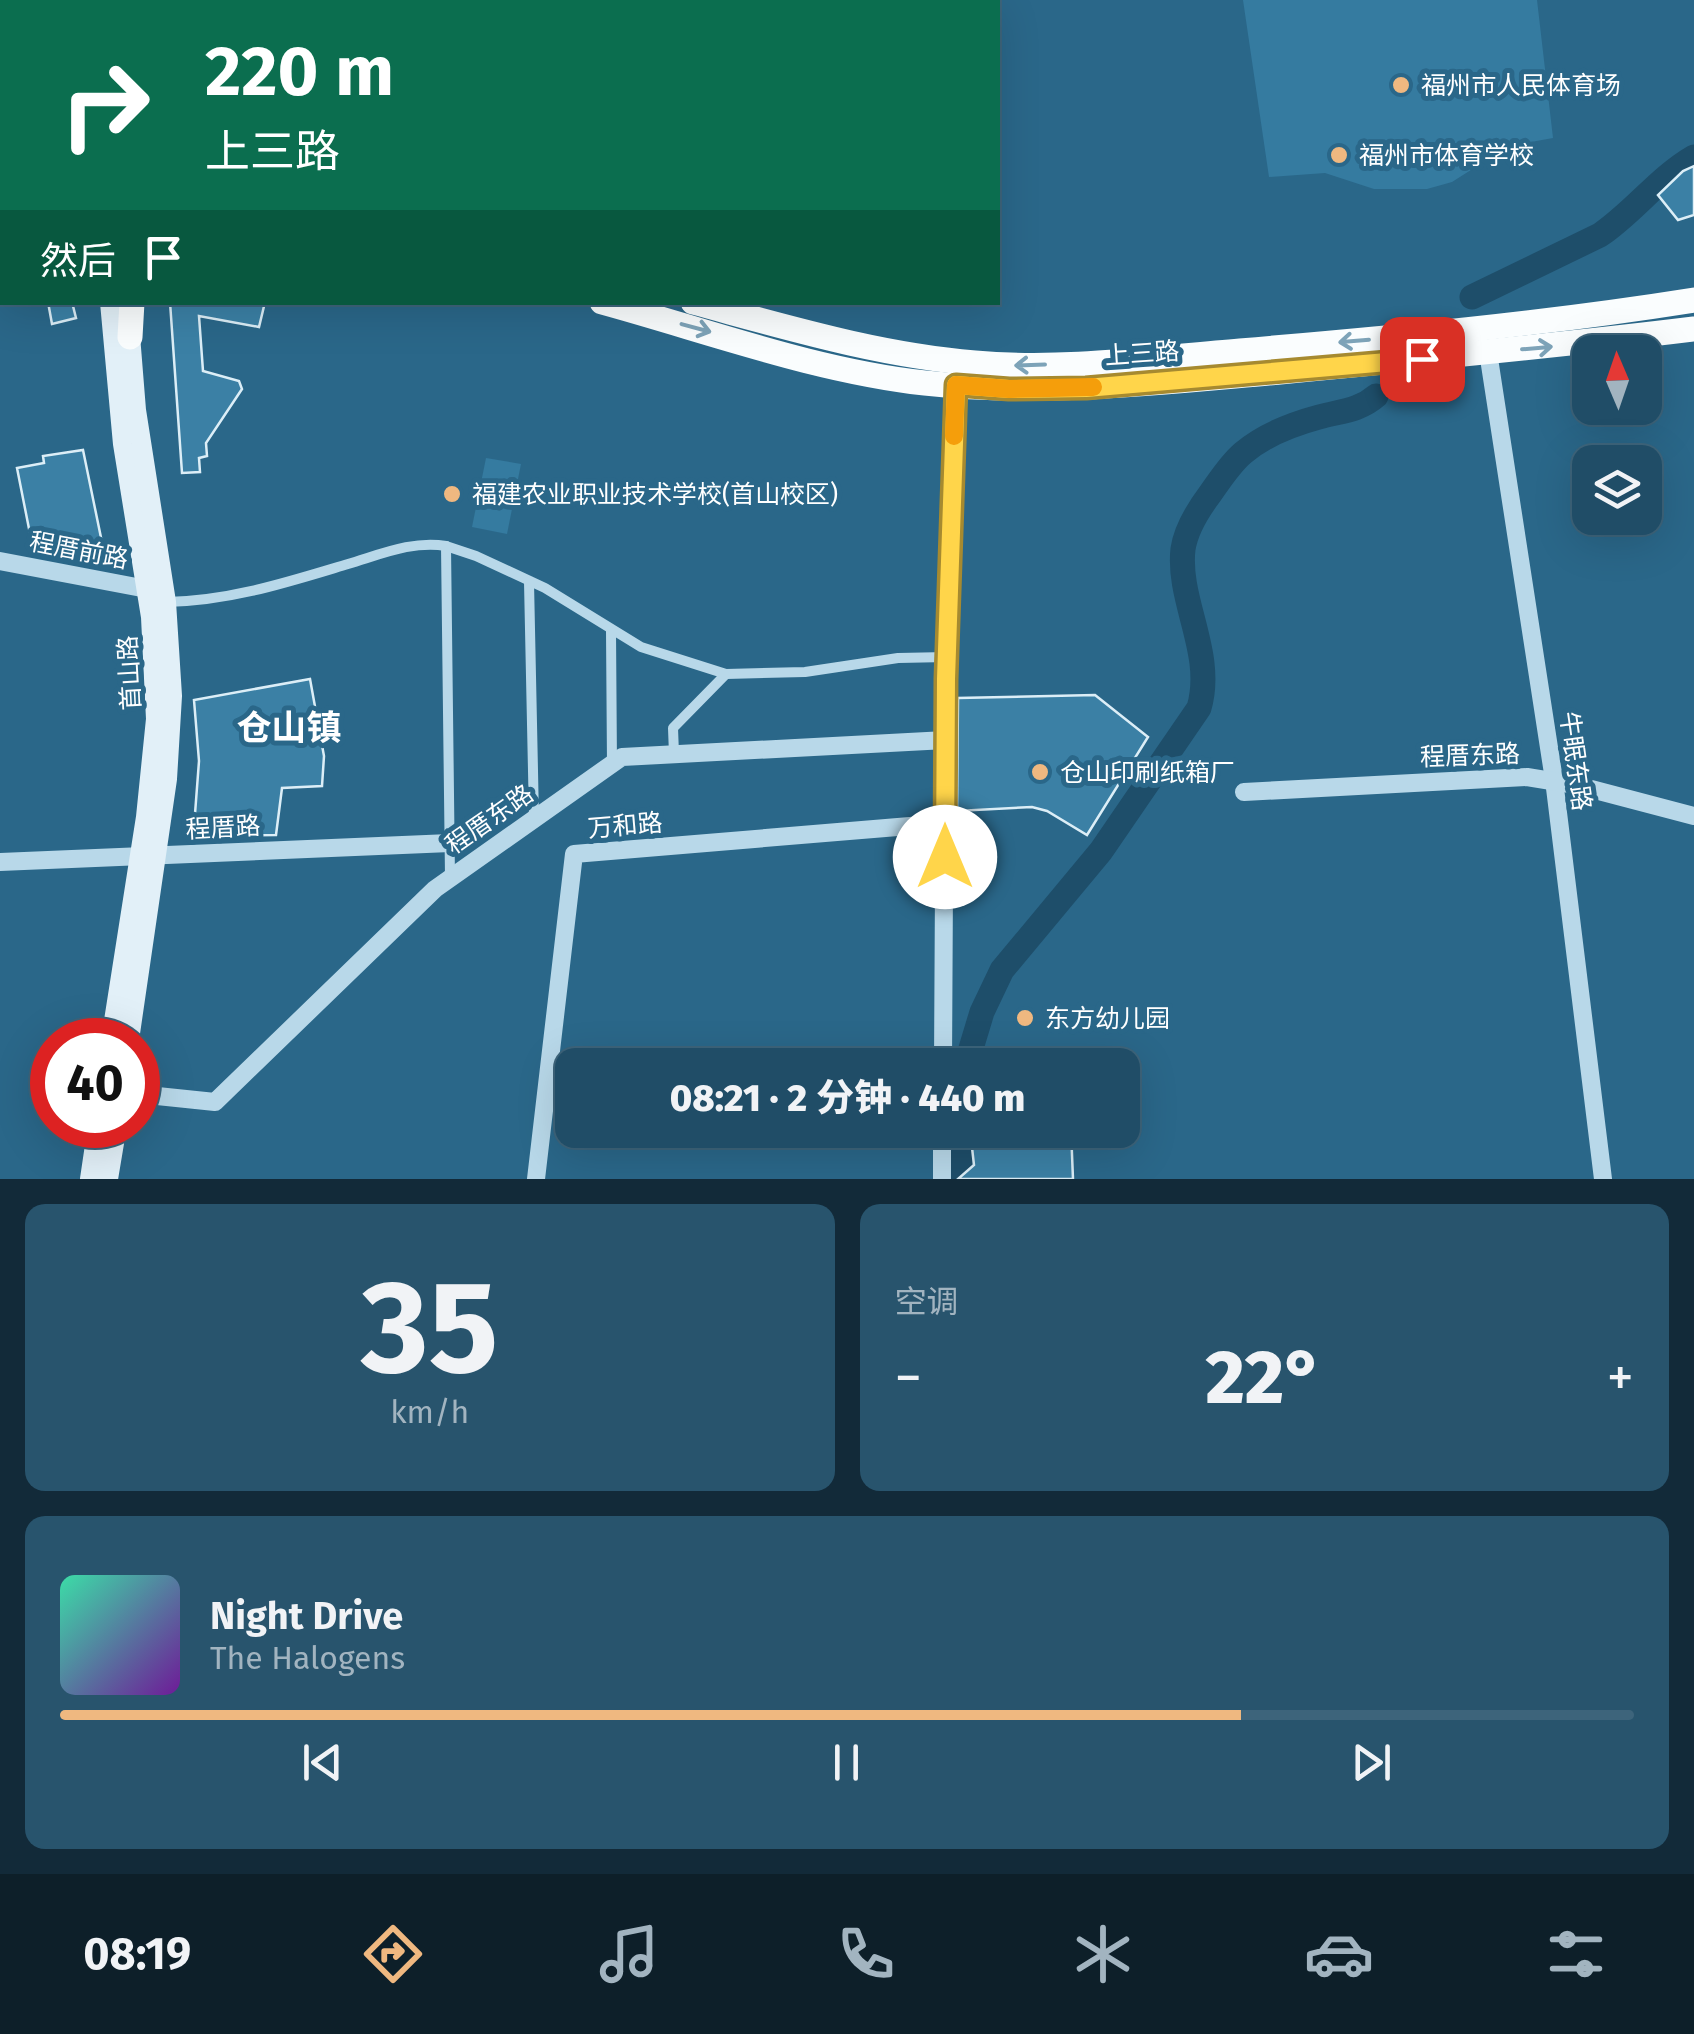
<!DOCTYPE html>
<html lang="zh">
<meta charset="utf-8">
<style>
:root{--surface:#204d67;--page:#28546d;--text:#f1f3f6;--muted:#a2b4c0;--line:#3d647b;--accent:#efb880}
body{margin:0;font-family:"Fira Sans","Noto Sans SC",sans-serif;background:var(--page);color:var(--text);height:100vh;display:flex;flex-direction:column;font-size:38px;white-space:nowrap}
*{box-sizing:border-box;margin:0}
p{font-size:32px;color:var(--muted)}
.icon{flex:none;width:55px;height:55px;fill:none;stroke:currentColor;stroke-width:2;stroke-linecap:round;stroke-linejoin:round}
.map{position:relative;height:1179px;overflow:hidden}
.details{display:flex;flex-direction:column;gap:25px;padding:25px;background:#122a39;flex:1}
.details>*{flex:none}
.top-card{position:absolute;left:0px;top:0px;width:1000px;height:305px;box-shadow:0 10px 40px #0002,0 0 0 2px var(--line);background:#0b6e4f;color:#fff;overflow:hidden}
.needle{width:65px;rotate:358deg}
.fabs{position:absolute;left:1572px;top:335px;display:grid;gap:20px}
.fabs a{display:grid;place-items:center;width:90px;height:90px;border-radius:20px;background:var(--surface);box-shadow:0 10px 40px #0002,0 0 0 2px var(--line);font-size:50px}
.speed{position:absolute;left:30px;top:1018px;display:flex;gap:20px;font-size:50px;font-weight:700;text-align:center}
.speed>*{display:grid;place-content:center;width:130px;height:130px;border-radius:50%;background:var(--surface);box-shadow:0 10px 40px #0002,0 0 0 2px var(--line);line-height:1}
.speed .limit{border:15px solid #d22;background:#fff;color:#111}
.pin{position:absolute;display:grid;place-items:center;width:85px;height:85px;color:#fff;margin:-42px;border-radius:20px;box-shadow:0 5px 15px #0006}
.me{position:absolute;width:110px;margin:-55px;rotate:0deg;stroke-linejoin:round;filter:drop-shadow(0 0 8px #0008)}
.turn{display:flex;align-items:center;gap:35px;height:210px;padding:0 40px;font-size:45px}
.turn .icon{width:130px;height:130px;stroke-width:2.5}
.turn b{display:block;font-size:70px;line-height:85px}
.then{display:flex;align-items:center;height:95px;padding:0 40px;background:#0003;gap:20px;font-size:38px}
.big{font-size:75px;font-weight:800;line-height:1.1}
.details .card{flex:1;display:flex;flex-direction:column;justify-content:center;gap:15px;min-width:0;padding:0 35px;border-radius:20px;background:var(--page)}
.details .dial{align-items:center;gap:0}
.dial b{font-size:130px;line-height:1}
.song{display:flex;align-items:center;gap:30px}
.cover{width:120px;height:120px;border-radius:15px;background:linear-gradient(135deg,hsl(160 70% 55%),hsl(280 70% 35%))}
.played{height:10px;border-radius:5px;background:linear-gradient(90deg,var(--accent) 75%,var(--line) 75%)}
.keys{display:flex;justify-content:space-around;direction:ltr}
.heat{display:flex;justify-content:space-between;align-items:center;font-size:55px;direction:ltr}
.details .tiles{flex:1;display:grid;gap:25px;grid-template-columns:1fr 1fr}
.card:last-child{grid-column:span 2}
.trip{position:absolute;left:555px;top:1048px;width:585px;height:100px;border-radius:20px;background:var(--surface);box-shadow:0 10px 40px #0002,0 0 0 2px var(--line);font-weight:800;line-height:100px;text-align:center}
.tabs{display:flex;height:160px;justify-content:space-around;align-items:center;background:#0d1f29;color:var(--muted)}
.tabs .icon{width:70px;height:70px}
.tabs .current{color:var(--accent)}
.tabs b{font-size:45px;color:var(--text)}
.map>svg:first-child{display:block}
</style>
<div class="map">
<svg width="1694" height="1179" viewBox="0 0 1694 1179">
<rect width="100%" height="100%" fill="#2a6789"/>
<g fill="#357ba0">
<polygon points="1243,0 1537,0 1553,138 1488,150 1474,168 1452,182 1427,189 1374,189 1325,173 1269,177"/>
<polygon points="486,458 521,464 507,534 472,527"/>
</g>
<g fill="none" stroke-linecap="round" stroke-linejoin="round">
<g stroke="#1e4e6a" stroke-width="25">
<path d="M1472,297l128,-62c34,-23 58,-57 94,-78"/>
<path d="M966,1065l16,-53 20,-42 99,-119 98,-143c16,-55 -22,-107 -16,-159 3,-20 15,-39 27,-55 10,-14 20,-30 33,-41 21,-18 50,-29 76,-36 21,-6 40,-6 57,-21"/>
<polyline points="953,1179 960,1167 961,1130"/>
</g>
</g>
<g fill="#3b80a5" stroke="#dceef7" stroke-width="2.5">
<polygon points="1694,166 1694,215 1678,220 1658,195 1683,171"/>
<polygon points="48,302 72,302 76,318 52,324"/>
<polygon points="170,302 265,302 259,327 199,316 203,371 239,381 242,389 206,443 207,456 199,458 200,472 182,473"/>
<polygon points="83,450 106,562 83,564 34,554 17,468 44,463 43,456"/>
<polygon points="310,679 324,756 322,786 282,788 276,835 215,836 207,832 195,814 199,761 194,700"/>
<polygon points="1095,695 1148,737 1087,835 1047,811 1032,807 957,811 958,698"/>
<polygon points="970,1130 1071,1130 1073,1179 958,1179 974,1165"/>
</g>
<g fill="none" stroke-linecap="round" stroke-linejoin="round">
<g stroke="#b8d8e9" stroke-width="10">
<polyline points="396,2 397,0"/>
<polyline points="446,546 476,556 545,588 641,647 726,674 805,672 898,658 947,657"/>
<polyline points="529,582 534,818"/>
<path d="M167,602c63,-1 121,-20 181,-38 31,-9 65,-24 98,-18l4,331"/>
<polyline points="611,631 612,765"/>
<polyline points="674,754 673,728 726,674"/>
</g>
<g stroke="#b8d8e9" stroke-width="18">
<polyline points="723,2 724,0"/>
<polyline points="1488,352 1554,780 1603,1179"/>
<polyline points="0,561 147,589"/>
<polyline points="1244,792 1527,777 1576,785 1694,816"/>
<polyline points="0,862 450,843"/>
<polyline points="943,1065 945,701 956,385"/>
<polyline points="138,1094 215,1102 435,889 622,757 946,740"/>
<polyline points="536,1179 574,854 946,823"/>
<polyline points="942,1179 942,1130"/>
</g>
<g stroke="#e2f0f8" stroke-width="20">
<polyline points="147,2 147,0"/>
<polyline points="164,2 165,0"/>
<polyline points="110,302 123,444 151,617 156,719 146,817 111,1040"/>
<polyline points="129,323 136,410 166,602 172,696 167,779 129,1040"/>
<polyline points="90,1179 98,1125"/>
<polyline points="108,1179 117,1125"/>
</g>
<g stroke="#fafdfe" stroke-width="25">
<polyline points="125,2 126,0"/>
<polyline points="0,111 2,112"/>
<polyline points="0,137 2,138"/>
<path d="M602,302c106,29 214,69 323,81 118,13 237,-1 355,-11 138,-13 276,-26 414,-43"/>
<path d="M693,302c93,25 185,53 282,61 87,8 178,-5 265,-12 152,-13 303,-27 454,-51"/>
<polyline points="130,337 132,302"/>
</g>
</g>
<defs><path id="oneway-shaft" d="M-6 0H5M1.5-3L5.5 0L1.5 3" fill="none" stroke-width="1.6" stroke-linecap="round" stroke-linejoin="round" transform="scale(2.5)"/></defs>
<g stroke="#7da3b8">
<use href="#oneway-shaft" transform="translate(696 328) rotate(15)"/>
<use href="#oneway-shaft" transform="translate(1354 341) rotate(175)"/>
<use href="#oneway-shaft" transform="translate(1537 348) rotate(-5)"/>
<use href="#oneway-shaft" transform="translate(1030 365) rotate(178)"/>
</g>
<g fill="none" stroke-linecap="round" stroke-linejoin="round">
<g stroke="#a68a30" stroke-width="25">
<polyline id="route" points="945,857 946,679 956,385 1009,389 1086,388 1422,359"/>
</g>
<use href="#route" stroke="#ffd54a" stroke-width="18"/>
<polyline stroke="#f59e0b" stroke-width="18" points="954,436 956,385 1009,389 1093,387"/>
</g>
<g fill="#efb880" stroke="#2a6789" stroke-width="4">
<circle cx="1401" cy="85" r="10"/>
<circle cx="1339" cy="155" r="10"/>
<circle cx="452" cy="494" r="10"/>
<circle cx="1040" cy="772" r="10"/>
<circle cx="1025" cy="1018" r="10"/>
</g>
<g text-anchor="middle" stroke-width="10" stroke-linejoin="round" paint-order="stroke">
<g font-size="25" fill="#fff" stroke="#2a6789" text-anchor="start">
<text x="1421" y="94">福州市人民体育场</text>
<text x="1359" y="164">福州市体育学校</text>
<text x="472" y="503">福建农业职业技术学校(首山校区)</text>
<text x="1060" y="781">仓山印刷纸箱厂</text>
<text x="1045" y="1027">东方幼儿园</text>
</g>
<g font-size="25" fill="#fff" stroke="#2a6789">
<text transform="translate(1142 353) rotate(-4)" y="9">上三路</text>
<text transform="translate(79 550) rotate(11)" y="9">程厝前路</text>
<text transform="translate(129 673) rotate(-93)" y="9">首山路</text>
<text transform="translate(1470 755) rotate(-2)" y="9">程厝东路</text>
<text transform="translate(1576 761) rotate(82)" y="9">牛眠东路</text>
<text transform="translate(489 819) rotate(-35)" y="9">程厝东路</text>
<text transform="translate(625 825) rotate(-5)" y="9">万和路</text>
<text transform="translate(223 827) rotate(-3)" y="9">程厝路</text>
</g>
<g font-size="35" font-weight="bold" fill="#fff" stroke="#2a6789">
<text x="289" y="740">仓山镇</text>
</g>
</g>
</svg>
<div class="fabs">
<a><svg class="needle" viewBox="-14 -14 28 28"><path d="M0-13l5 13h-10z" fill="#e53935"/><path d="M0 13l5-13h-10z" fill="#a2b4c0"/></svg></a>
<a><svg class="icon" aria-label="layers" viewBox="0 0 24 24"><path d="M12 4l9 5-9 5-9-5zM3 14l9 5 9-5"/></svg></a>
</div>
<div class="speed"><div class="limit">40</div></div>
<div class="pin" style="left:1422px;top:359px;background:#d93025"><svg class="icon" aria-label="arrive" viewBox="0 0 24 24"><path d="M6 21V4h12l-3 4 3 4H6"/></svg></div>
<svg class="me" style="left:945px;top:857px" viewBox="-20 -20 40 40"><circle r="19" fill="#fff"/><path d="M0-13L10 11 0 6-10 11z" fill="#ffd54a"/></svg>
<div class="trip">08:21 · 2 分钟 · 440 m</div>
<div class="top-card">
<div class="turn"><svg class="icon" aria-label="right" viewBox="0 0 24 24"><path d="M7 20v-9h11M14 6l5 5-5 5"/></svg><div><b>220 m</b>上三路</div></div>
<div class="then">然后<svg class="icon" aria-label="arrive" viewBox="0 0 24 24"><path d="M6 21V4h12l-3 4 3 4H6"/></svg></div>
</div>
</div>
<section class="details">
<div class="tiles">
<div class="card dial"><b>35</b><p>km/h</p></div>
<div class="card"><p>空调</p>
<div class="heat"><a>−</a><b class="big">22°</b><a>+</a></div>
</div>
<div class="card">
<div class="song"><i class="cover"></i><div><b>Night Drive</b><p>The Halogens</p></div></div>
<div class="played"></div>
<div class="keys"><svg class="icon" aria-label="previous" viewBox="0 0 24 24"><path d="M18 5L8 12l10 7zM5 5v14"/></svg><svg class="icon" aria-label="pause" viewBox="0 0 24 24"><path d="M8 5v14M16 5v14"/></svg><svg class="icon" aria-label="next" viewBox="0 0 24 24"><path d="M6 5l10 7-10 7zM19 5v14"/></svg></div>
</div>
</div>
</section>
<nav class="tabs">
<b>08:19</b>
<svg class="icon current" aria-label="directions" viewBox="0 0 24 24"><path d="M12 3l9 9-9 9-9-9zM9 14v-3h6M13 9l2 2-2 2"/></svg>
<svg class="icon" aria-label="music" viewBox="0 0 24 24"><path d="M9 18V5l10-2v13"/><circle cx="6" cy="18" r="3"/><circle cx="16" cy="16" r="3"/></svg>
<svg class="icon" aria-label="phone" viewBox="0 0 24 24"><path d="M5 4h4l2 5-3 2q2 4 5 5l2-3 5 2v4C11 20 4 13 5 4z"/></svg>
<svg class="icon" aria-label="climate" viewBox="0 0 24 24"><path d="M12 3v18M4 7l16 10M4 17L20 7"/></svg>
<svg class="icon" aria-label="car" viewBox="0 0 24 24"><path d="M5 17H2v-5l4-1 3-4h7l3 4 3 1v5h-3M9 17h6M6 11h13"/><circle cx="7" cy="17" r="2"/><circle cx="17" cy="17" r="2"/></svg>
<svg class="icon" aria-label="filters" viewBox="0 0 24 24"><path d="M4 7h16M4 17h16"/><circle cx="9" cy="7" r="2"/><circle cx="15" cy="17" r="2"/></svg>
</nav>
